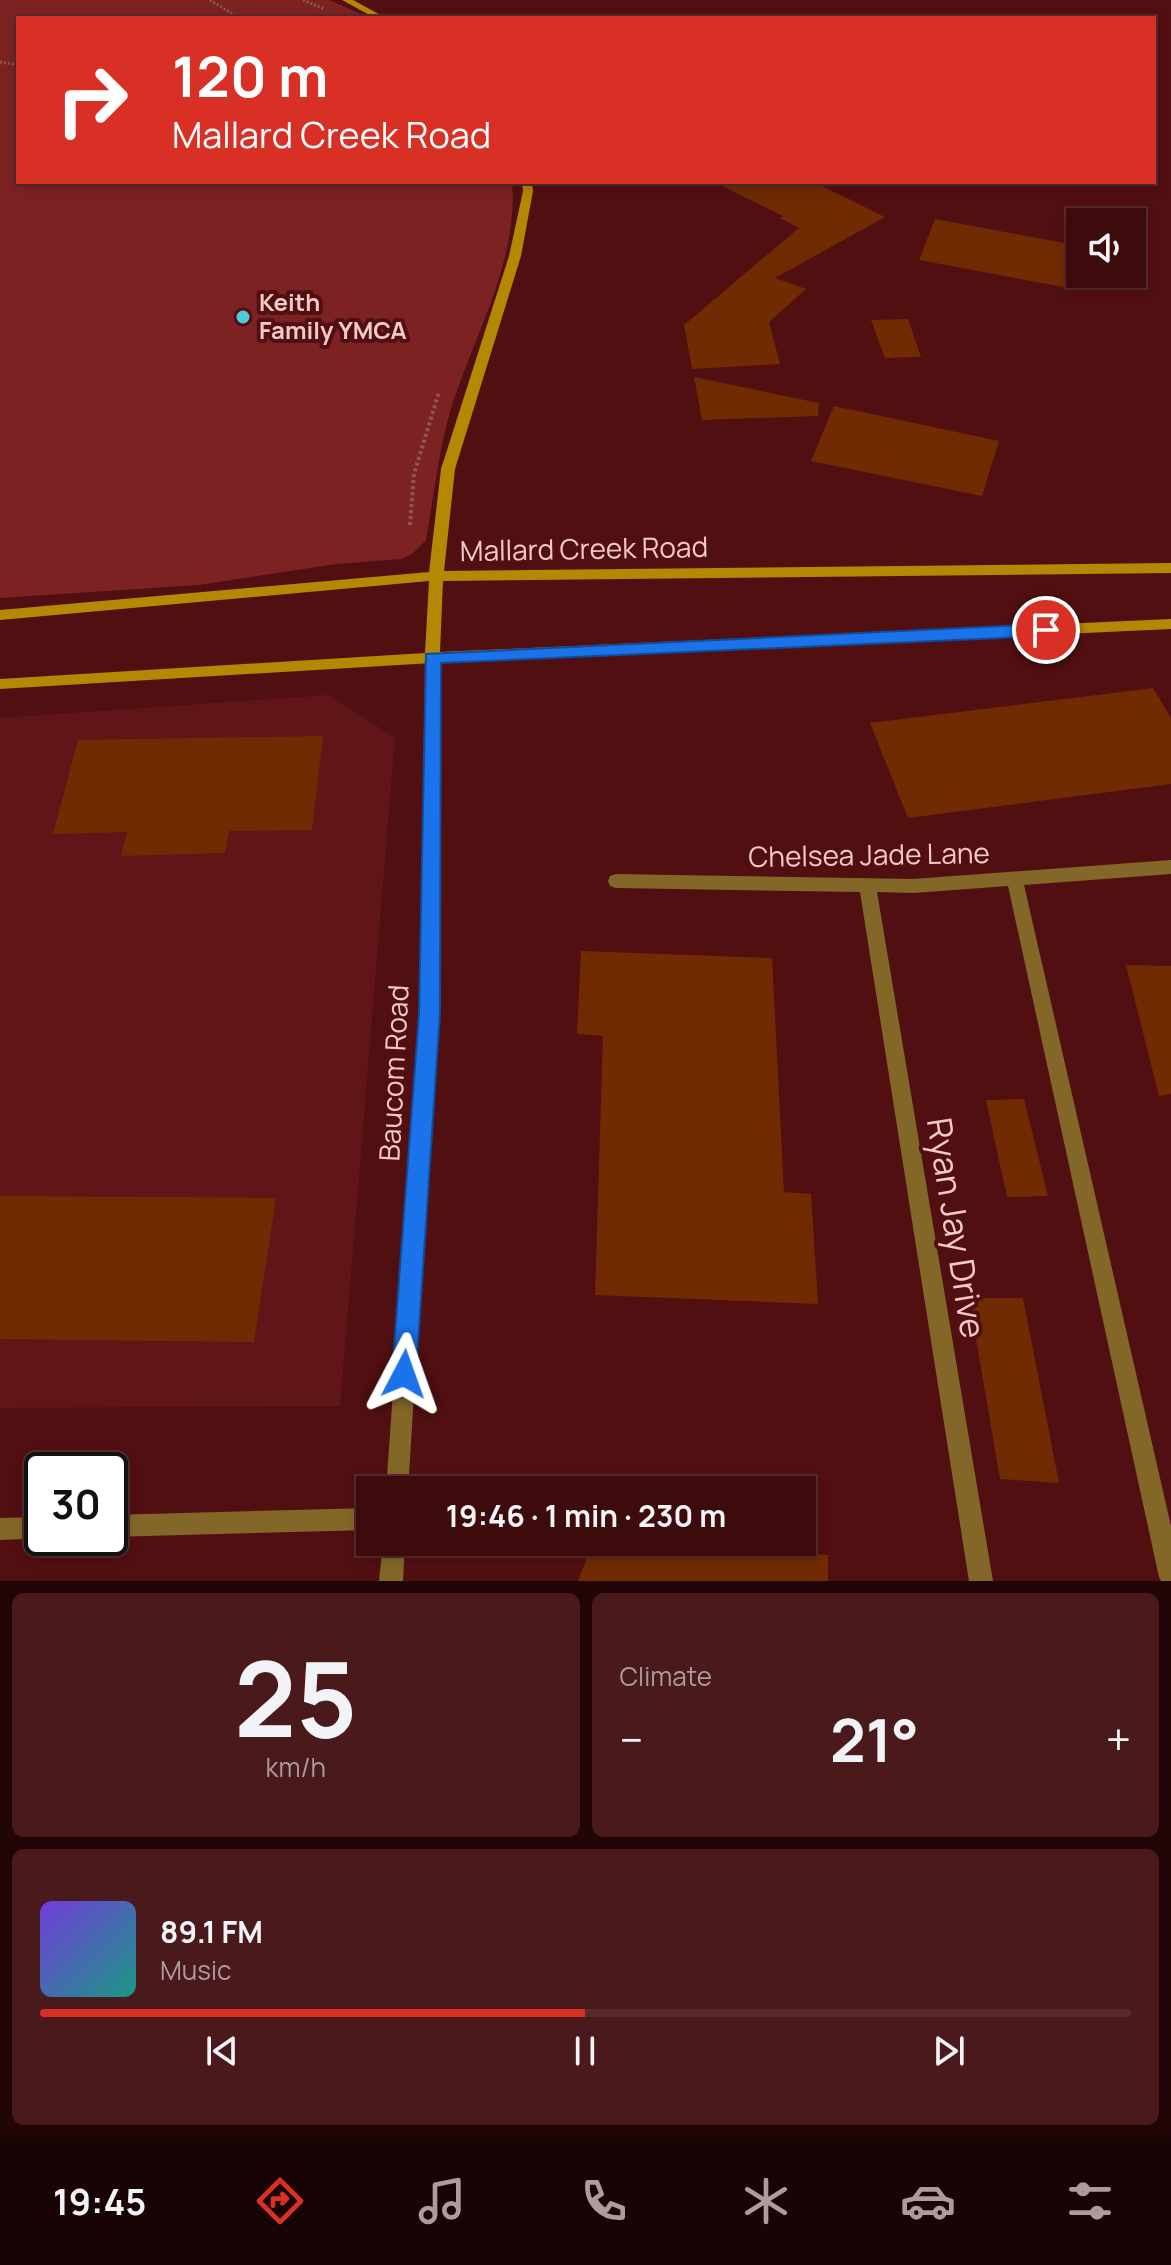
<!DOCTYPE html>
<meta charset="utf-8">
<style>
:root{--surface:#3e0b0d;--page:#49191b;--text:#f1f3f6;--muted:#ad9b9d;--line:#572b2e;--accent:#d93025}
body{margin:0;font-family:Manrope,sans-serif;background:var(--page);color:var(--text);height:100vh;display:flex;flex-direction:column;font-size:30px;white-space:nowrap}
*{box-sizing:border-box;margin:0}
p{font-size:26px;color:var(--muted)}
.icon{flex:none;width:44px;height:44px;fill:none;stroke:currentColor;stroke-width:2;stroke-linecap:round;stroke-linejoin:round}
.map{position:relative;height:1581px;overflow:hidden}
.details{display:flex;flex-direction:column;gap:12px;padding:12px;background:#220607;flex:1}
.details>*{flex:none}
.top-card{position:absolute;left:16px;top:16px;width:1140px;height:168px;border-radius:0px;box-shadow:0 4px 12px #0003,0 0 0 2px var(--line);background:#d93025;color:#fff;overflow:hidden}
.controls{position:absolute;left:1066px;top:208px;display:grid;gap:16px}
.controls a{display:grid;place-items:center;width:80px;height:80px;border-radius:0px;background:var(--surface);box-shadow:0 4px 12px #0003,0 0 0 2px var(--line);font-size:40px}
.speed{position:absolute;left:24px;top:1452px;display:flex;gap:16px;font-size:40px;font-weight:700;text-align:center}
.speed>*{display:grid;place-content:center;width:104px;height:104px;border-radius:50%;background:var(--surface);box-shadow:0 4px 12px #0003,0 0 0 2px var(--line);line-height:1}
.speed .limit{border:4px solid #111;border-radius:12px;background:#fff;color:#111}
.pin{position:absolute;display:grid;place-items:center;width:68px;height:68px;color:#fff;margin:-34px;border:4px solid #fff;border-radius:50%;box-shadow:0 2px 8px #0007}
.me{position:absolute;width:88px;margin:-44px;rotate:4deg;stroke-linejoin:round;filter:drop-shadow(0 0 6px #0008)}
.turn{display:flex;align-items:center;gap:28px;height:168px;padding:0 24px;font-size:36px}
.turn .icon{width:104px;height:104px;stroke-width:2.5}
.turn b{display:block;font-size:56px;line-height:68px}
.big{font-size:60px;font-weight:700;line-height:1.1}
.details .widget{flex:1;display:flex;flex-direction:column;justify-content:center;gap:12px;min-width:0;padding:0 28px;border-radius:12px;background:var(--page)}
.details .dial{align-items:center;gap:0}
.dial b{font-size:104px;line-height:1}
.song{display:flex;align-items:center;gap:24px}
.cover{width:96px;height:96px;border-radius:12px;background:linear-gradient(135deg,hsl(260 70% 55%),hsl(170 70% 35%))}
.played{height:8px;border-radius:4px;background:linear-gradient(90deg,var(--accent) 50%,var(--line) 50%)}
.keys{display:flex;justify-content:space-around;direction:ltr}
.heat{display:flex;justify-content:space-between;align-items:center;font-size:44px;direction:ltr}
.details .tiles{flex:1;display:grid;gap:12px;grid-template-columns:1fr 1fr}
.widget:last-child{grid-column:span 2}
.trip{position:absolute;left:356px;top:1476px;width:460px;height:80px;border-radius:0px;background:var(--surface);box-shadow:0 4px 12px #0003,0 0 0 2px var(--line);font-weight:700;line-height:80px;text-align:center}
.tab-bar{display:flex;height:128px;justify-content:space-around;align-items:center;background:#190405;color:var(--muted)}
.tab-bar .icon{width:56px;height:56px}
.tab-bar .current{color:var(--accent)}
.tab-bar b{font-size:36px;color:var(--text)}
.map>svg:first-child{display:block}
</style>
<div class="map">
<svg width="1171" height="1581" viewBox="0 0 1171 1581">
<rect width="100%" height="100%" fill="#520f11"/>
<polygon fill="#601618" points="329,695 395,738 340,1406 0,1408 0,718"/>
<path fill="#7c2223" d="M0,0h329l41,18h-352v164h494c7,83 -42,159 -64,237 -10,39 -15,81 -22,121l-14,14 -11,5 -65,5 -138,21 -198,13z"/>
<g fill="#702b03">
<polygon points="714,182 814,182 885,217 775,278 806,289 769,322 780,364 692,369 684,325 799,228 780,218 783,216"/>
<polygon points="935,219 1080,246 1068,288 919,260"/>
<polygon points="908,319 921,357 885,358 871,320"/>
<polygon points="694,377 819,403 818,416 702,420"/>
<polygon points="834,406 999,441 982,496 811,461"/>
<polygon points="1153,688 1171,718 1171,784 908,818 870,723"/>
<polygon points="323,736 312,830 229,831 225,853 121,856 127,832 53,834 78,740"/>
<polygon points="581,951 772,958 784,1192 811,1194 818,1304 595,1295 603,1036 577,1034"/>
<polygon points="1126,965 1171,966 1171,1094 1159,1096"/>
<polygon points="1024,1099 1048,1196 1007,1197 986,1100"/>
<polygon points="0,1196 276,1198 254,1342 0,1339"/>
<polygon points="969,1298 1023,1298 1059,1483 1000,1479"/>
<polygon points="593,1542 652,1542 828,1555 828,1581 578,1581"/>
</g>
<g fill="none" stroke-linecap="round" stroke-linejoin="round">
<g stroke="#905656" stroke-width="3" stroke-dasharray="2 2" stroke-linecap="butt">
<polyline points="210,0 239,18"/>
<polyline points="303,0 324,9"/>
<polyline points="0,62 18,65"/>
</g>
<polyline stroke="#905656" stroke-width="4" stroke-dasharray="3 3" stroke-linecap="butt" points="410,525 414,474 439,392"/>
<g fill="#836728" fill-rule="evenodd">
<polygon points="370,1508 370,1530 110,1537 110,1515"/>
<polygon points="42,1517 42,1538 45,1538 0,1540 0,1518"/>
</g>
<g fill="#836728" fill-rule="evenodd">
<polygon points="432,653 439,658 438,1013 408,1490 386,1490 420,1013 425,658"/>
<polygon points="1171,860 1171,874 1024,885 1171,1526 1171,1581 1161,1581 1159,1577 1008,886 913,893 877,892 993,1581 969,1581 860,892 616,888 610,886 608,881 610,876 616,874 913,879"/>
<polygon points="383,1542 405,1542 403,1581 379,1581"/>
</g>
<g fill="#b58803" fill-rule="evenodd">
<polygon points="342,0 353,0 386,18 375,18"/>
<polygon points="522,182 532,182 533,191 521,256 455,469 444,571 1171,563 1171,573 443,581 440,652 1171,619 1171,629 432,663 0,689 0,679 425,653 429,581 0,620 0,610 429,572 441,469 509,256 523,191"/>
</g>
</g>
<polygon fill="#1a73e8" stroke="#114b97" stroke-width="2" points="1046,624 1054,630 1046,636 441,663 440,1013 416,1374 413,1383 404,1386 396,1383 392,1374 419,1013 426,654"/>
<circle fill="#52cbd8" stroke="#520f11" stroke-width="3" cx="243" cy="317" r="8"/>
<g text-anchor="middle" stroke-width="8" stroke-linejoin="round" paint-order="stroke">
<g font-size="24" font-weight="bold" fill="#f4cac6" stroke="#520f11" text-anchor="start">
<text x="259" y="311">Keith<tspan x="259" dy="28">Family YMCA</tspan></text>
</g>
<g font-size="28" fill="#f4cac6" stroke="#520f11">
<text transform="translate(584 549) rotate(-1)" y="10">Mallard Creek Road</text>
<text transform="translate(869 855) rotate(-1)" y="10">Chelsea Jade Lane</text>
<text transform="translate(394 1073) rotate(-87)" y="10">Baucom Road</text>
</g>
<g font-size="34" fill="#f4cac6" stroke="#520f11">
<text transform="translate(956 1228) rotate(81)" y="12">Ryan Jay Drive</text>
</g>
</g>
</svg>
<div class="controls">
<a><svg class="icon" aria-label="sound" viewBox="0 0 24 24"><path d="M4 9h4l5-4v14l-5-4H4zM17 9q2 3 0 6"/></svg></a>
</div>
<div class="speed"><div class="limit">30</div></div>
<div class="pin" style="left:1046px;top:630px;background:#d93025"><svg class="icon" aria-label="arrive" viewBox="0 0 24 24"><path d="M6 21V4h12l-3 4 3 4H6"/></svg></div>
<svg class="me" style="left:404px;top:1374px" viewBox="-20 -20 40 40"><path d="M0-17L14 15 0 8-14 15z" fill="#1a73e8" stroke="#fff" stroke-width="4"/></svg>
<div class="trip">19:46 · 1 min · 230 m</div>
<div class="top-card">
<div class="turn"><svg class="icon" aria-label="right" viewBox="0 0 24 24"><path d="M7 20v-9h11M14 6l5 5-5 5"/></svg><div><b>120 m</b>Mallard Creek Road</div></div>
</div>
</div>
<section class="details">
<div class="tiles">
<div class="widget dial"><b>25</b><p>km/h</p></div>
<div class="widget"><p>Climate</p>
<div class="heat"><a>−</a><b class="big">21°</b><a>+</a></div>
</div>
<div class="widget">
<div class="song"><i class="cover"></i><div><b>89.1 FM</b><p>Music</p></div></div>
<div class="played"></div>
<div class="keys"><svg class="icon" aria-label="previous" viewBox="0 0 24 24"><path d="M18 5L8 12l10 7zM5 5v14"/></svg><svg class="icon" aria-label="pause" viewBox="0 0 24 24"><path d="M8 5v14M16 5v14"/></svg><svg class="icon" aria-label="next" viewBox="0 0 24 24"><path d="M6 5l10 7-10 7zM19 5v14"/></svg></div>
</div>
</div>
</section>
<nav class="tab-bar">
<b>19:45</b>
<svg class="icon current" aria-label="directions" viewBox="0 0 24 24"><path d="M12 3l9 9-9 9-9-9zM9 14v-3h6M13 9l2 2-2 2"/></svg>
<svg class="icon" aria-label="music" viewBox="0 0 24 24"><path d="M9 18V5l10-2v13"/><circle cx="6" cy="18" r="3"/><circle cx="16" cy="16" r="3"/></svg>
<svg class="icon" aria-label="phone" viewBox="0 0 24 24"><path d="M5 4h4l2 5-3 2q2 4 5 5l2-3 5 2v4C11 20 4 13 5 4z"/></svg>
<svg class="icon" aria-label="climate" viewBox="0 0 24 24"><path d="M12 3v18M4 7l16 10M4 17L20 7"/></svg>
<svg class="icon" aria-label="car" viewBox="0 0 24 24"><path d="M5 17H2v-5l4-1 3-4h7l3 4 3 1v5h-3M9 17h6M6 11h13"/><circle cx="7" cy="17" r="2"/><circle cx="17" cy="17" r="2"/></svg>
<svg class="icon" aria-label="filters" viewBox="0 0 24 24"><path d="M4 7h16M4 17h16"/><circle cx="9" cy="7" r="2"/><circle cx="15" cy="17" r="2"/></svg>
</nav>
